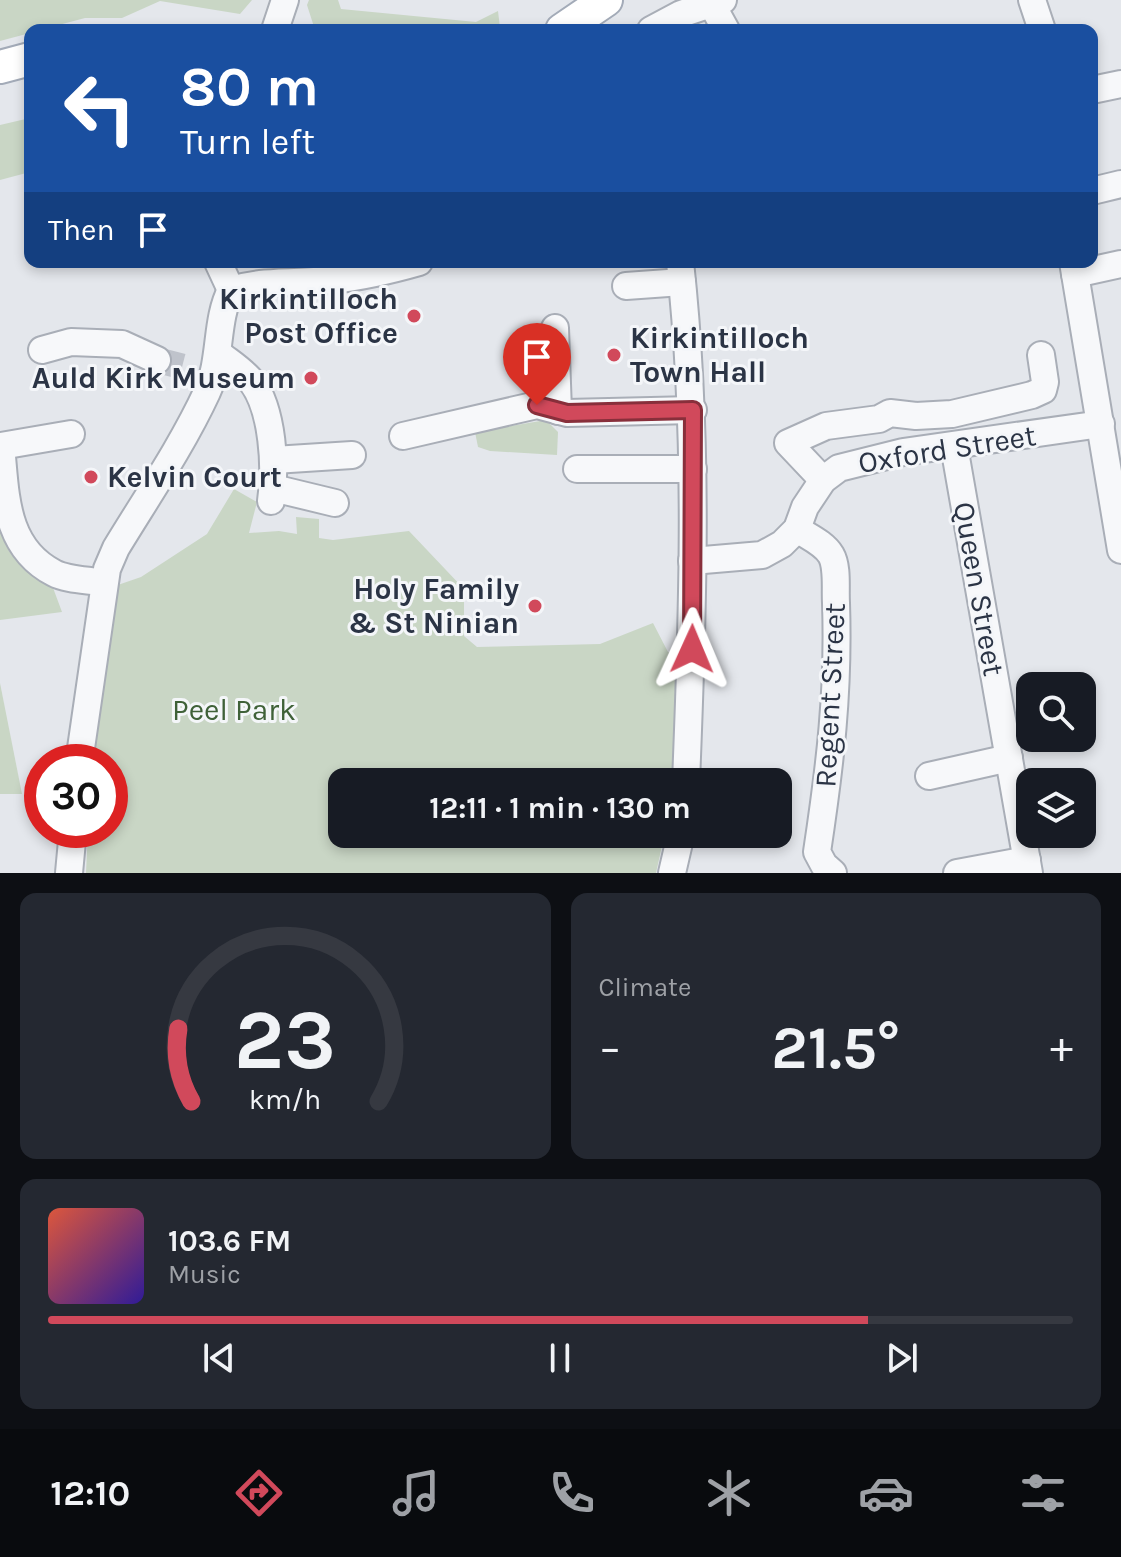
<!DOCTYPE html>
<meta charset="utf-8">
<style>
:root{--surface:#171b24;--page:#242831;--text:#f1f3f6;--muted:#9ea1a6;--line:#363941;--accent:#d1495b}
body{margin:0;font-family:Karla,sans-serif;background:var(--page);color:var(--text);height:100vh;display:flex;flex-direction:column;font-size:30px;white-space:nowrap}
*{box-sizing:border-box;margin:0}
p{font-size:26px;color:var(--muted)}
.icon{flex:none;width:44px;height:44px;fill:none;stroke:currentColor;stroke-width:2;stroke-linecap:round;stroke-linejoin:round}
.map{position:relative;height:873px;overflow:hidden}
.drawer{display:flex;flex-direction:column;gap:20px;padding:20px;background:#0d0f14;flex:1}
.drawer>*{flex:none}
.banner{position:absolute;left:24px;top:24px;width:1074px;height:244px;border-radius:16px;box-shadow:0 4px 12px #0003;background:#1a4fa0;color:#fff;overflow:hidden}
.fabs{position:absolute;left:1016px;top:672px;display:grid;gap:16px}
.fabs a{display:grid;place-items:center;width:80px;height:80px;border-radius:16px;background:var(--surface);box-shadow:0 4px 12px #0003;font-size:40px}
.speed{position:absolute;left:24px;top:744px;display:flex;gap:16px;font-size:40px;font-weight:700;text-align:center}
.speed>*{display:grid;place-content:center;width:104px;height:104px;border-radius:50%;background:var(--surface);box-shadow:0 4px 12px #0003;line-height:1}
.speed .limit{border:12px solid #d22;background:#fff;color:#111}
.pin{position:absolute;display:grid;place-items:center;width:68px;height:68px;color:#fff;margin:-82px -34px;border-radius:50% 50% 50% 0;rotate:-45deg;box-shadow:0 0 8px #0007}
.pin .icon{rotate:45deg}
.me{position:absolute;width:88px;margin:-44px;rotate:1deg;stroke-linejoin:round;filter:drop-shadow(0 0 6px #0008)}
.turn{display:flex;align-items:center;gap:28px;height:168px;padding:0 24px;font-size:36px}
.turn .icon{width:104px;height:104px;stroke-width:2.5}
.turn b{display:block;font-size:56px;line-height:68px}
.then{display:flex;align-items:center;height:76px;padding:0 24px;background:#0003;gap:16px;font-size:30px}
.big{font-size:60px;font-weight:700;line-height:1.1}
.drawer .card{flex:1;display:flex;flex-direction:column;justify-content:center;gap:12px;min-width:0;padding:0 28px;border-radius:16px;background:var(--page)}
.drawer .dial{align-items:center;gap:0}
.dial svg{height:208px;overflow:visible;fill:none;stroke:var(--line);stroke-width:7;stroke-linecap:round;text-anchor:middle}
.dial text{fill:var(--text);stroke:none}
.song{display:flex;align-items:center;gap:24px}
.cover{width:96px;height:96px;border-radius:12px;background:linear-gradient(135deg,hsl(10 70% 55%),hsl(250 70% 35%))}
.played{height:8px;border-radius:4px;background:linear-gradient(90deg,var(--accent) 80%,var(--line) 80%)}
.keys{display:flex;justify-content:space-around;direction:ltr}
.heat{display:flex;justify-content:space-between;align-items:center;font-size:44px;direction:ltr}
.drawer .tiles{flex:1;display:grid;gap:20px;grid-template-columns:1fr 1fr}
.card:last-child{grid-column:span 2}
.trip{position:absolute;left:328px;top:768px;width:464px;height:80px;border-radius:16px;background:var(--surface);box-shadow:0 4px 12px #0003;font-weight:700;line-height:80px;text-align:center}
.tab-bar{display:flex;height:128px;justify-content:space-around;align-items:center;background:#090b0e;color:var(--muted)}
.tab-bar .icon{width:56px;height:56px}
.tab-bar .active{color:var(--accent)}
.tab-bar b{font-size:36px;color:var(--text)}
.map>svg:first-child{display:block}
</style>
<div class="map">
<svg width="1121" height="873" viewBox="0 0 1121 873">
<rect width="100%" height="100%" fill="#e4e7ec"/>
<g fill="#c9d6c5">
<polygon points="0,0 252,0 240,14 160,1 122,18 85,18 40,30 30,30 30,33 0,41"/>
<polygon points="309,0 338,0 341,9 476,22 498,11 500,28 315,30 307,5"/>
<polygon points="30,118 30,172 0,180 0,125"/>
<polygon points="546,420 558,432 557,455 490,451 478,447 475,432"/>
<polygon points="234,489 257,502 249,533 279,531 297,534 296,517 319,519 319,538 333,540 409,531 464,589 464,636 477,647 600,644 653,623 668,652 671,653 671,660 682,682 675,782 342,782 342,834 671,834 670,845 662,846 656,873 86,873 88,830 110,830 110,762 94,762 112,587 141,577 207,534"/>
<polygon points="0,525 9,551 49,577 62,612 0,620"/>
<polygon points="0,683 22,794 0,794"/>
</g>
<g fill="none" stroke-linecap="round" stroke-linejoin="round">
<polyline stroke="#bfc3cb" stroke-width="26" stroke-dasharray="26 13" stroke-linecap="butt" points="157,360 192,369"/>
<g stroke="#a9aeb7" stroke-width="30">
<g id="minor">
<polyline points="1032,0 1042,30"/>
<polyline points="711,3 726,30"/>
<polyline points="275,30 285,0"/>
<polyline points="651,30 681,14 723,0"/>
<polyline points="1092,90 1121,84"/>
<polyline points="1092,191 1121,184"/>
<polyline points="218,262 231,290"/>
<path d="M680,262c19,173 13,347 6,520"/>
<polyline points="1073,262 1121,550"/>
<polyline points="1075,274 1121,264"/>
<polyline points="626,286 682,282"/>
<path d="M231,290c33,-10 67,-7 101,-10 29,-3 59,-10 87,-18"/>
<polyline points="555,328 558,411"/>
<polyline points="42,350 71,342 122,344 157,360"/>
<path d="M218,353c11,9 26,18 34,29 21,28 24,86 19,119"/>
<path d="M71,434l-70,12c5,48 3,101 53,127 13,7 35,7 50,10"/>
<polyline points="403,436 537,405 567,413 693,410"/>
<polyline points="954,446 1029,873"/>
<polyline points="274,460 352,455"/>
<polyline points="577,469 693,469"/>
<polyline points="823,480 788,443 826,426 879,419 890,413 916,416 952,414 1032,395 1043,390 1045,382 1041,355"/>
<polyline points="273,488 335,503"/>
<path d="M797,529c10,7 27,14 34,26 7,12 4,34 5,48 3,88 -6,163 -19,249l7,13 9,8"/>
<polyline points="692,561 762,555 782,544 797,529 805,507 823,480 839,468 903,452 1101,424"/>
<path d="M79,762l28,-193 9,-21c31,-51 66,-102 91,-156 15,-33 8,-71 24,-102"/>
<polyline points="929,776 1009,758"/>
<polyline points="69,873 73,830"/>
<polyline points="672,873 681,834"/>
<polyline points="957,873 1027,860"/>
</g>
</g>
<g stroke="#a3abb8" stroke-width="36">
<g id="major">
<polyline points="562,30 606,0"/>
<polyline points="0,67 30,59"/>
</g>
</g>
<use href="#minor" stroke="#f7f8fa" stroke-width="26"/>
<use href="#major" stroke="#fff" stroke-width="32"/>
</g>
<g fill="none" stroke-linecap="round" stroke-linejoin="round">
<g stroke="#882f3b" stroke-width="20">
<polyline id="route" points="537,405 567,413 693,410 692,649"/>
</g>
<use href="#route" stroke="#d1495b" stroke-width="14"/>
</g>
<g fill="#d1495b" stroke="#f4f6f9" stroke-width="3">
<circle cx="414" cy="316" r="8"/>
<circle cx="614" cy="355" r="8"/>
<circle cx="311" cy="378" r="8"/>
<circle cx="91" cy="477" r="8"/>
<circle cx="535" cy="606" r="8"/>
</g>
<g text-anchor="middle" stroke-width="6" stroke-linejoin="round" paint-order="stroke">
<g font-size="30" font-weight="bold" fill="#2b3445" stroke="#f4f6f9" text-anchor="end">
<text x="398" y="309">Kirkintilloch<tspan x="398" dy="34">Post Office</tspan></text>
<text x="630" y="348" text-anchor="start">Kirkintilloch<tspan x="630" dy="34">Town Hall</tspan></text>
<text x="295" y="388">Auld Kirk Museum</text>
<text x="107" y="487" text-anchor="start">Kelvin Court</text>
<text x="519" y="599">Holy Family<tspan x="519" dy="34">&amp; St Ninian</tspan></text>
</g>
<g font-size="30" fill="#2b3445" stroke="#f4f6f9">
<text transform="translate(947 449) rotate(-9)" y="10">Oxford Street</text>
<text transform="translate(979 589) rotate(80)" y="10">Queen Street</text>
<text transform="translate(830 695) rotate(-87)" y="10">Regent Street</text>
</g>
<g font-size="30" fill="#3f6138" stroke="#f4f6f9">
<text x="234" y="720">Peel Park</text>
</g>
</g>
</svg>
<div class="fabs">
<a><svg class="icon" aria-label="search" viewBox="0 0 24 24"><circle cx="10" cy="10" r="6"/><path d="M15 15l6 6"/></svg></a>
<a><svg class="icon" aria-label="layers" viewBox="0 0 24 24"><path d="M12 4l9 5-9 5-9-5zM3 14l9 5 9-5"/></svg></a>
</div>
<div class="speed"><div class="limit">30</div></div>
<div class="pin" style="left:537px;top:405px;background:#d93025"><svg class="icon" aria-label="arrive" viewBox="0 0 24 24"><path d="M6 21V4h12l-3 4 3 4H6"/></svg></div>
<svg class="me" style="left:692px;top:649px" viewBox="-20 -20 40 40"><path d="M0-17L14 15 0 8-14 15z" fill="#d1495b" stroke="#fff" stroke-width="4"/></svg>
<div class="trip">12:11 · 1 min · 130 m</div>
<div class="banner">
<div class="turn"><svg class="icon" aria-label="left" viewBox="0 0 24 24"><path d="M17 20v-9H6M10 6l-5 5 5 5"/></svg><div><b>80 m</b>Turn left</div></div>
<div class="then">Then<svg class="icon" aria-label="arrive" viewBox="0 0 24 24"><path d="M6 21V4h12l-3 4 3 4H6"/></svg></div>
</div>
</div>
<section class="drawer">
<div class="tiles">
<div class="card dial"><svg viewBox="0 0 100 80">
<path d="M14 69A42 42 0 1 1 86 69"/>
<path d="M14 69A42 42 0 0 1 9 41" stroke="#d1495b"/>
<text x="50" y="56" font-size="32" font-weight="700">23</text>
<text x="50" y="72" font-size="11">km/h</text>
</svg></div>
<div class="card"><p>Climate</p>
<div class="heat"><a>−</a><b class="big">21.5°</b><a>+</a></div>
</div>
<div class="card">
<div class="song"><i class="cover"></i><div><b>103.6 FM</b><p>Music</p></div></div>
<div class="played"></div>
<div class="keys"><svg class="icon" aria-label="previous" viewBox="0 0 24 24"><path d="M18 5L8 12l10 7zM5 5v14"/></svg><svg class="icon" aria-label="pause" viewBox="0 0 24 24"><path d="M8 5v14M16 5v14"/></svg><svg class="icon" aria-label="next" viewBox="0 0 24 24"><path d="M6 5l10 7-10 7zM19 5v14"/></svg></div>
</div>
</div>
</section>
<nav class="tab-bar">
<b>12:10</b>
<svg class="icon active" aria-label="directions" viewBox="0 0 24 24"><path d="M12 3l9 9-9 9-9-9zM9 14v-3h6M13 9l2 2-2 2"/></svg>
<svg class="icon" aria-label="music" viewBox="0 0 24 24"><path d="M9 18V5l10-2v13"/><circle cx="6" cy="18" r="3"/><circle cx="16" cy="16" r="3"/></svg>
<svg class="icon" aria-label="phone" viewBox="0 0 24 24"><path d="M5 4h4l2 5-3 2q2 4 5 5l2-3 5 2v4C11 20 4 13 5 4z"/></svg>
<svg class="icon" aria-label="climate" viewBox="0 0 24 24"><path d="M12 3v18M4 7l16 10M4 17L20 7"/></svg>
<svg class="icon" aria-label="car" viewBox="0 0 24 24"><path d="M5 17H2v-5l4-1 3-4h7l3 4 3 1v5h-3M9 17h6M6 11h13"/><circle cx="7" cy="17" r="2"/><circle cx="17" cy="17" r="2"/></svg>
<svg class="icon" aria-label="filters" viewBox="0 0 24 24"><path d="M4 7h16M4 17h16"/><circle cx="9" cy="7" r="2"/><circle cx="15" cy="17" r="2"/></svg>
</nav>
